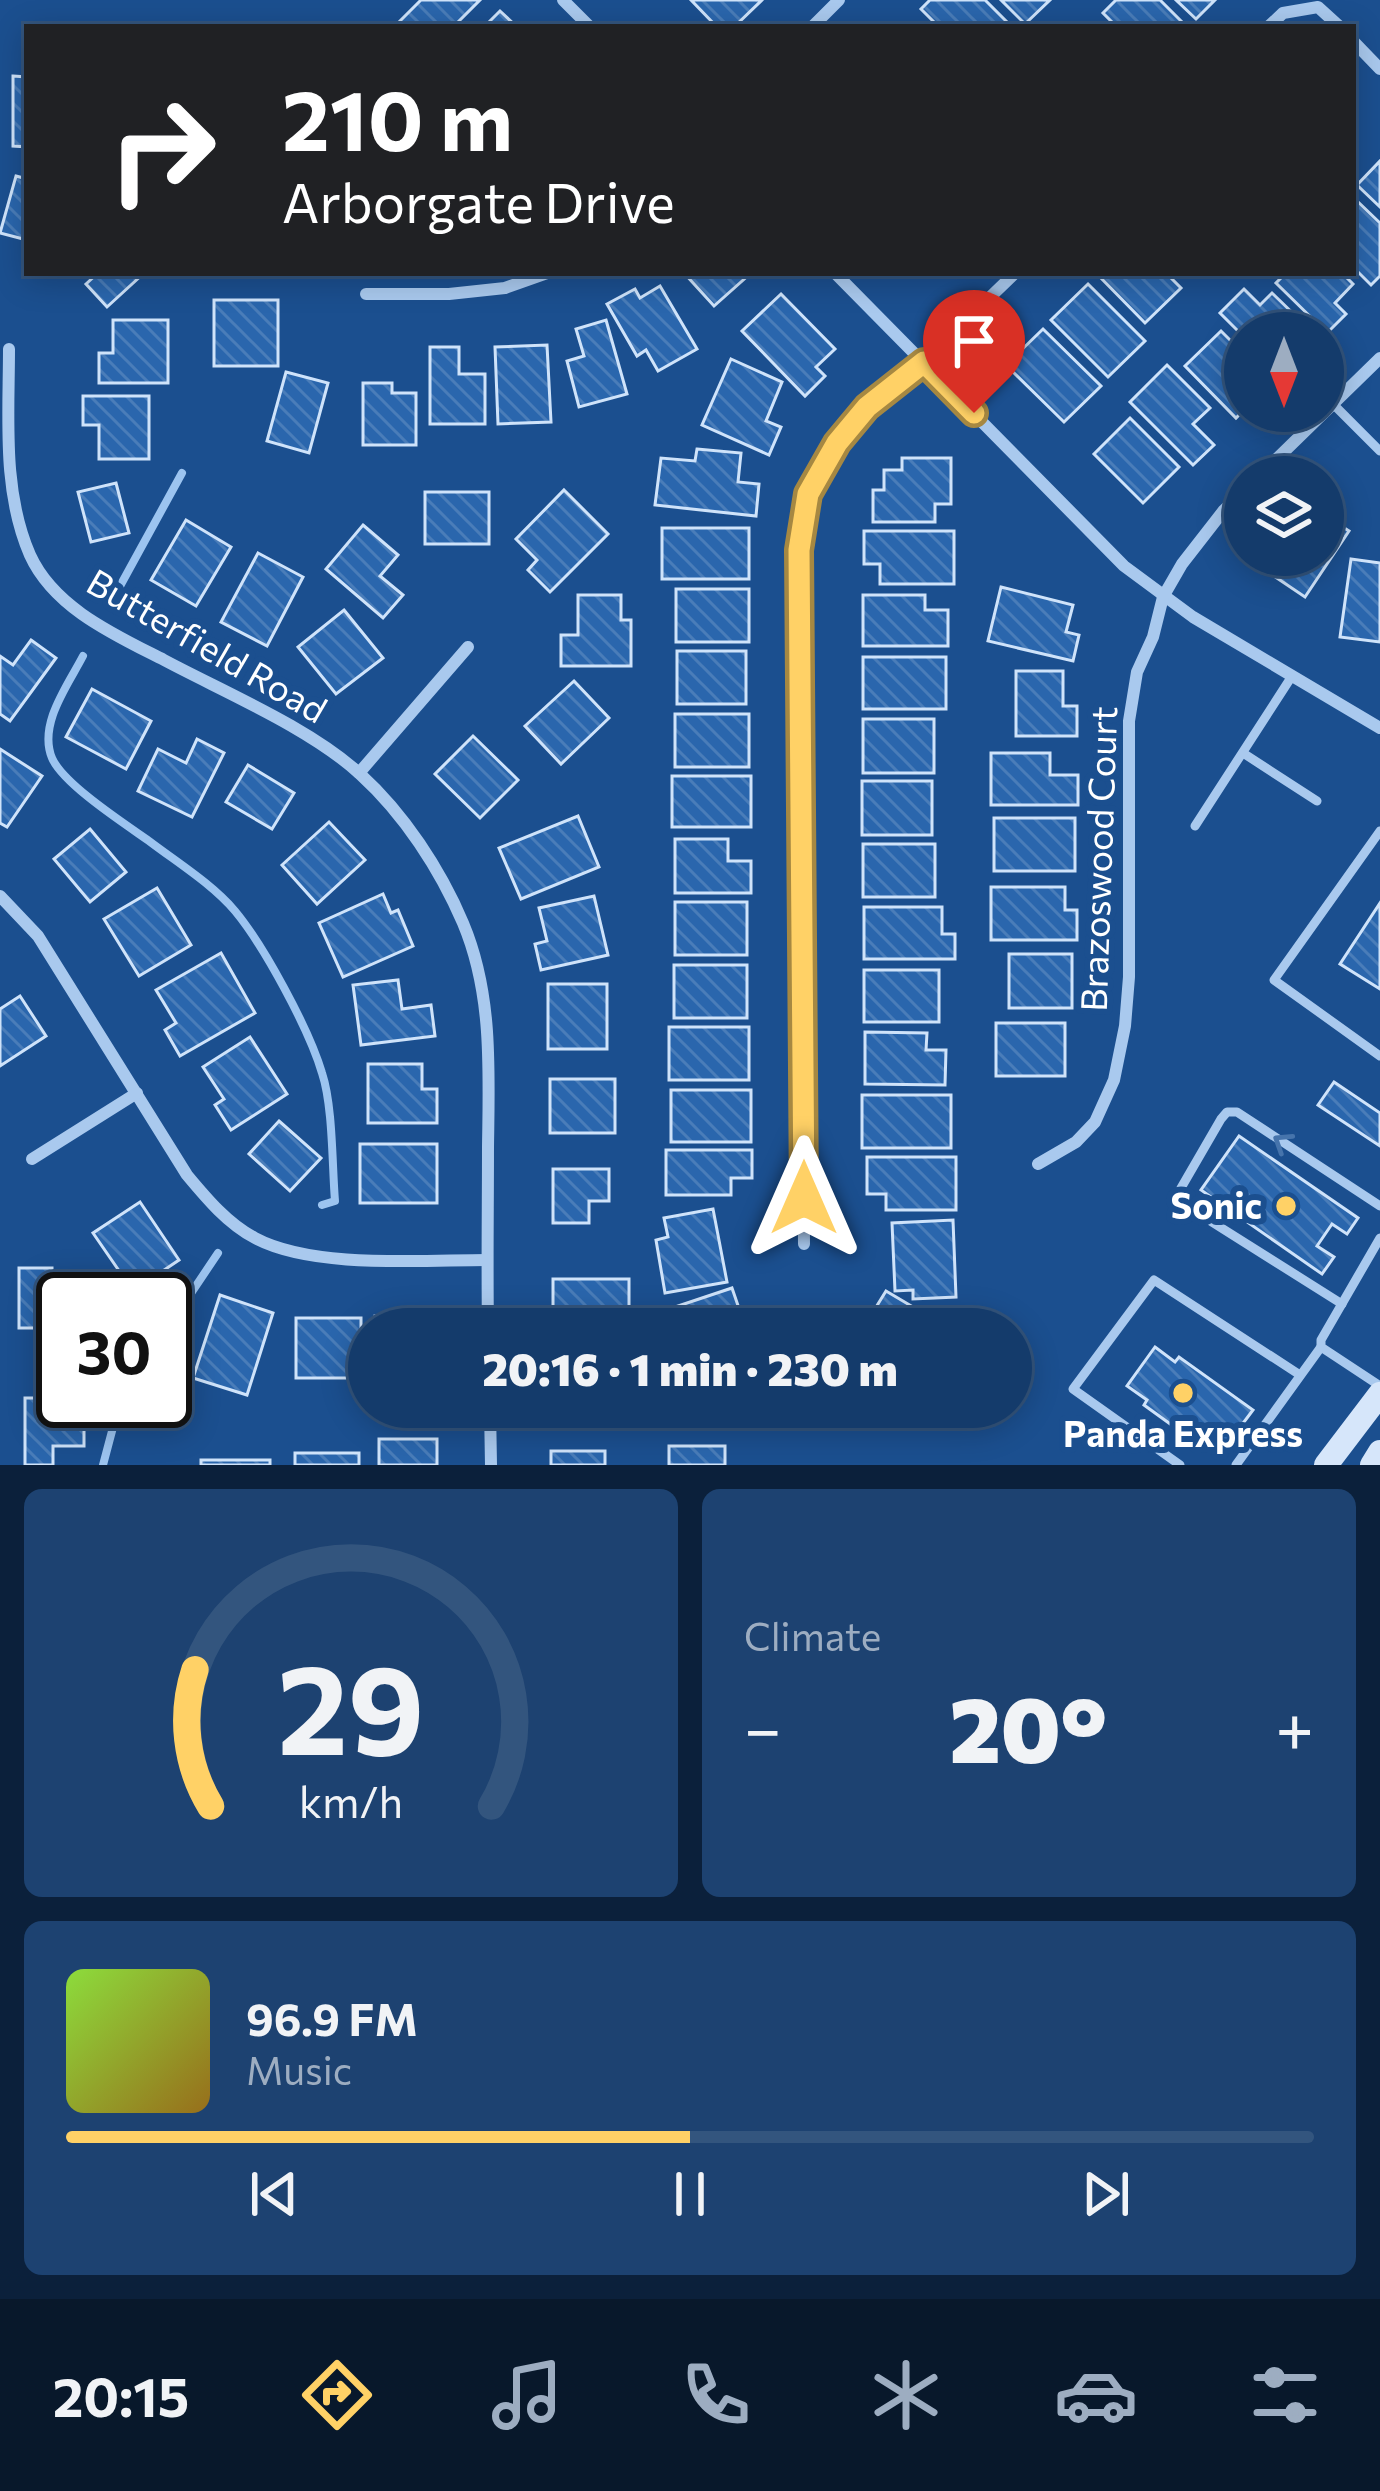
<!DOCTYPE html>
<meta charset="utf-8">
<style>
:root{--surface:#143b6b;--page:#1d4271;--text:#f1f3f6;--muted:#9dadc1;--line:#33557e;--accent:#ffd166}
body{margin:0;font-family:Commissioner,sans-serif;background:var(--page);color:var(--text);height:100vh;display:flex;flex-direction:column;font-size:45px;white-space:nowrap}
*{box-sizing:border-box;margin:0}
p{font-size:39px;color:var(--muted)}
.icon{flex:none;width:66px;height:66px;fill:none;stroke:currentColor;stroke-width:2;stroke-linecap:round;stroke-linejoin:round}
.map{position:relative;height:1465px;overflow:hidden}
.side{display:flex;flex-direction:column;gap:24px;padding:24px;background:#0b203b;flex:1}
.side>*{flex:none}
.banner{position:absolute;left:24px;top:24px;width:1332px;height:252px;border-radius:0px;box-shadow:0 6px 30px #0003,0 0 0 3px var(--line);background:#202124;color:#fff;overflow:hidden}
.needle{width:78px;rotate:180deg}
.fabs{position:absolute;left:1224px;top:312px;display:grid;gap:24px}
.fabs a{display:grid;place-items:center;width:120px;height:120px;border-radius:50%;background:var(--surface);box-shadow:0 6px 30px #0003,0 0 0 3px var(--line);font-size:60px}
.speed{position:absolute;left:36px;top:1272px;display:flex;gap:24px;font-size:60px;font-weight:700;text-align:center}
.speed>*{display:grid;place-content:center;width:156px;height:156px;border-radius:50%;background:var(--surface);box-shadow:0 6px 30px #0003,0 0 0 3px var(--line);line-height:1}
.speed .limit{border:6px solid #111;border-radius:18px;background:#fff;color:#111}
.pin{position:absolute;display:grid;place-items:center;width:102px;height:102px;color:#fff;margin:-123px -51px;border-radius:50% 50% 50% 0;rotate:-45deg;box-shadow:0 0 12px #0007}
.pin .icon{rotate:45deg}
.me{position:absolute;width:132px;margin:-66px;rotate:0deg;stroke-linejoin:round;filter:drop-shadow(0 0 9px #0008)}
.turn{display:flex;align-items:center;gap:42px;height:252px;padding:0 60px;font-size:54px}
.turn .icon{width:156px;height:156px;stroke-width:2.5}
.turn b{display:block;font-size:84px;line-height:102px}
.big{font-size:90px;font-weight:800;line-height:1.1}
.side .widget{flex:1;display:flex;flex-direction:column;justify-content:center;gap:18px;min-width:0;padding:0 42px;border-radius:18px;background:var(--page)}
.side .dial{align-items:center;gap:0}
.dial svg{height:312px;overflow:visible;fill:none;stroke:var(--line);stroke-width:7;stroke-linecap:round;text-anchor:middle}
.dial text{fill:var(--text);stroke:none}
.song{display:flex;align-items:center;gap:36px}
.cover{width:144px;height:144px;border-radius:18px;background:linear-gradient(135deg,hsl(90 70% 55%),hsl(40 70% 35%))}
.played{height:12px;border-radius:6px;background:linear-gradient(90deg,var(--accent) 50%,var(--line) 50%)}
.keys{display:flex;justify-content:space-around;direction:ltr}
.heat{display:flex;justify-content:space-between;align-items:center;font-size:66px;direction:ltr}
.side .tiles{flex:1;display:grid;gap:24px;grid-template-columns:1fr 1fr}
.widget:last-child{grid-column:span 2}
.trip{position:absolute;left:348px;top:1308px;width:684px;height:120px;border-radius:60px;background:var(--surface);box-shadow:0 6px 30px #0003,0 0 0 3px var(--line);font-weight:800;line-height:120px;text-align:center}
.dock{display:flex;height:192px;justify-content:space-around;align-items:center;background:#08182b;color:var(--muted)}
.dock .icon{width:84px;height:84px}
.dock .on{color:var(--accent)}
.dock b{font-size:54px;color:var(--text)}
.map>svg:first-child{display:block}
</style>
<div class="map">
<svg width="1380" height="1465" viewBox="0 0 1380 1465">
<defs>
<pattern id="building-back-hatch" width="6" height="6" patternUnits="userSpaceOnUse" patternTransform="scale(3)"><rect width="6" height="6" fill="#2a66ad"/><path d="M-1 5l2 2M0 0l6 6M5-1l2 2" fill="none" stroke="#4a7db9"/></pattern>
</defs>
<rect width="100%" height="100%" fill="#1b4f8f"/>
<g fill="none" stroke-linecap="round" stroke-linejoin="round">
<g stroke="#9cc4f0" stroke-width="8">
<polyline points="119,588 182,473"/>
<path d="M83,656c-15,29 -45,68 -31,102 11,26 73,66 97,83 29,22 63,43 86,70 29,35 74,118 87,162 11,33 10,92 13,128l-13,4"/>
<polyline points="165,1332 218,1253"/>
<polyline points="103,1465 120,1401"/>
</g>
</g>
<g fill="url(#building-back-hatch)" stroke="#cfe3fa" stroke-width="3">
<polygon points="421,0 480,0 453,27 398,27 396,25"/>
<polygon points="691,0 762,0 734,27 717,27"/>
<polygon points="930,0 985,0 1012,27 939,27 921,9"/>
<polygon points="1001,0 1050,0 1025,24"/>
<polygon points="1116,0 1160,0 1184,24 1181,27 1117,27 1103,13"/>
<polygon points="1176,0 1215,0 1196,19"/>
<polygon points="500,11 517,27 484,27"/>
<polygon points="13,76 27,77 27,147 13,146"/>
<polygon points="1380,161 1380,207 1357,185"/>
<polygon points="16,176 27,179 27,240 0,233"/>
<polygon points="1355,199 1380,223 1380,276 1371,285 1353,267 1353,201"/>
<polygon points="98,273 144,273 107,307 86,284"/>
<polygon points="684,273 751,273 714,306"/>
<polygon points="1100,273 1166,273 1181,288 1145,323 1098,275"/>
<polygon points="1286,273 1342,273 1353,284 1335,303 1346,314 1327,333 1276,283"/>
<polygon points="1088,284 1145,341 1108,377 1051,320"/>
<polygon points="660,286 697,349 658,371 646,350 637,356 607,304 635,289 640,298"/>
<polygon points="1244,289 1260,305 1272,293 1305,325 1297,333 1245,333 1245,338 1220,313"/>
<polygon points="781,294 835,349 816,367 825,376 805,396 742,331"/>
<rect x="214" y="300" width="64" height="66"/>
<polygon points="113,320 168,320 168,383 99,383 99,353 113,353"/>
<polygon points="606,320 627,394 579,407 567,361 584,356 576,329"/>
<polygon points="1043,329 1101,386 1064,422 1006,365"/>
<polygon points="1221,331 1245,355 1245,409 1236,418 1185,366"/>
<polygon points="547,345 551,422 498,424 495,347"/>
<polygon points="430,347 459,347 459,374 485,374 485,424 430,424"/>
<polygon points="731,359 782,382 766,421 781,427 769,455 702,425"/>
<polygon points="1167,365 1210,408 1193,424 1214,445 1193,465 1130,402"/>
<polygon points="286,372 328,383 309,453 267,441"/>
<polygon points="363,383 392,383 392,393 416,393 416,445 363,445"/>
<polygon points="83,396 149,396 149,459 99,459 99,425 83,425"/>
<polygon points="1130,418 1179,467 1143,503 1094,454"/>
<polygon points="697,449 741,453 738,482 759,484 756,516 655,505 661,458 695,461"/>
<polygon points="902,458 951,458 951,504 935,504 935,522 873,522 873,490 884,490 884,470 902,470"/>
<polygon points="116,483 129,533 91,542 78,492"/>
<polygon points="564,490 608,534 550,592 528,570 537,560 516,539"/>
<rect x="425" y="492" width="64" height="52"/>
<polygon points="1327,517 1349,531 1305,597 1259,566 1267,555 1323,555 1323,523"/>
<polygon points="186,520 231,547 196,606 151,580"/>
<polygon points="363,525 398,555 380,576 403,595 383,618 326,569"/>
<rect x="662" y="528" width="87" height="51"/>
<polygon points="864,531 954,531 954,584 880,584 880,564 864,564"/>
<polygon points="258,553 303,577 267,646 221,622"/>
<polygon points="1351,559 1380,563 1380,642 1340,637"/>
<polygon points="1001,587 1073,605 1066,632 1079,635 1073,661 988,641"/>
<rect x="676" y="589" width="73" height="53"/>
<polygon points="578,595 621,595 621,620 631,620 631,666 561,666 561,635 578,635"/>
<polygon points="863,595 925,595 925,610 948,610 948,646 863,646"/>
<polygon points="344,610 383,658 336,694 298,647"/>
<polygon points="31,640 56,658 10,721 0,714 0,656 13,665"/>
<rect x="677" y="651" width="69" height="53"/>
<rect x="863" y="657" width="83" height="52"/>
<polygon points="1016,671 1063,671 1063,706 1077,706 1077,736 1016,736"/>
<polygon points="574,681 609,718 561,764 525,726"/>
<polygon points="92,689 151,721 126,769 66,737"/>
<rect x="675" y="714" width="74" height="53"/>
<rect x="863" y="719" width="71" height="54"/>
<polygon points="473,736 518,780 480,818 435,774"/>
<polygon points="197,739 224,753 192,817 138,791 158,749 186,763"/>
<polygon points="0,749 42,776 7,827 0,823"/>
<polygon points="991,753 1050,753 1050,775 1078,775 1078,805 991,805"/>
<polygon points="248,765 294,793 272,829 226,802"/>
<rect x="672" y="776" width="79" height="51"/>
<rect x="862" y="781" width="70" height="54"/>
<polygon points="578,816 599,867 521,899 499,848"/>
<rect x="994" y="818" width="81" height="53"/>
<polygon points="329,822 365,860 317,904 282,865"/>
<polygon points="90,829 126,872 90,902 54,859"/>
<polygon points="675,839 728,839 728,861 751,861 751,893 675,893"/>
<rect x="863" y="844" width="72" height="53"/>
<polygon points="991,887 1065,887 1065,910 1077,910 1077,940 991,940"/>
<polygon points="157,888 191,945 139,976 104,919"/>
<polygon points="383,894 391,913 398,910 413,946 343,977 319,923"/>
<polygon points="594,896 608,955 541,970 535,944 547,941 539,908"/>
<rect x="675" y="902" width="72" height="53"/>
<polygon points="1380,903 1380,989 1340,964"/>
<polygon points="864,907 942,907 942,934 955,934 955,959 864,959"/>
<polygon points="221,953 255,1013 180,1056 165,1030 176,1023 156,990"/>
<rect x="1009" y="954" width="63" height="54"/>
<rect x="674" y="965" width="73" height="53"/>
<rect x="864" y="970" width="75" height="52"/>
<polygon points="398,980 402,1009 431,1005 435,1036 361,1045 353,985"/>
<rect x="548" y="984" width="59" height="65"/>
<polygon points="20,996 46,1036 0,1066 0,1009"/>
<rect x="996" y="1023" width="69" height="53"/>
<rect x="669" y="1027" width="80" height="53"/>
<polygon points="865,1032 927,1033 926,1050 946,1050 945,1085 865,1084"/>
<polygon points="250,1037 287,1094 231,1130 215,1105 224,1099 203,1067"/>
<polygon points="368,1064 422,1064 422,1089 437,1089 437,1123 368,1123"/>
<rect x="550" y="1079" width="65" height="54"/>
<polygon points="1334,1082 1380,1113 1380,1146 1318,1105"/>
<rect x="671" y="1090" width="80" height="52"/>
<rect x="862" y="1095" width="89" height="53"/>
<polygon points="279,1121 321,1158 290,1191 249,1154"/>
<polygon points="1239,1136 1358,1218 1347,1234 1332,1224 1317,1246 1334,1257 1322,1274 1201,1190"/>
<rect x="360" y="1144" width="77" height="59"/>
<polygon points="666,1150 752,1150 752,1178 731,1178 731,1195 666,1195"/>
<polygon points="867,1157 956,1157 956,1210 886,1210 886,1194 867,1194"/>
<polygon points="553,1169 609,1169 609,1201 589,1201 589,1223 553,1223"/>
<polygon points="140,1202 179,1260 133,1291 93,1233"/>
<polygon points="713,1209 727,1282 665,1293 656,1240 668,1237 664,1218"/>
<polygon points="953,1220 956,1297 913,1299 913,1290 895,1291 892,1223"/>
<polygon points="19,1268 52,1268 52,1279 79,1279 79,1299 63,1299 63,1328 19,1328"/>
<rect x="553" y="1279" width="76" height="50"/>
<polygon points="732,1288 746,1329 678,1329 672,1308"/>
<polygon points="886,1291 945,1326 943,1329 872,1329 877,1321 870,1317"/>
<polygon points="220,1295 273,1313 247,1395 193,1378"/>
<polygon points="445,1315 445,1329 375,1329 375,1316"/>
<rect x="296" y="1318" width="65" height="60"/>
<polygon points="1155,1347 1175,1362 1179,1357 1253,1410 1223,1450 1185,1423 1180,1431 1144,1405 1147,1400 1127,1386"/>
<polygon points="25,1398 63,1398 63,1401 84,1401 84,1446 53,1446 53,1465 25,1465"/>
<rect x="550" y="1407" width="76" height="5"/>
<rect x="379" y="1439" width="58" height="26"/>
<rect x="669" y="1446" width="56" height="19"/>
<rect x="551" y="1451" width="54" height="14"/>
<rect x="295" y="1453" width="64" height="12"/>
<rect x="201" y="1460" width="69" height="5"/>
</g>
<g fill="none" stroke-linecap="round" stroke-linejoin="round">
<g stroke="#a9c9ee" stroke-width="9">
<polyline points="1333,404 1380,451"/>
<polyline points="1243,753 1317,801"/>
<polyline points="1195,826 1292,676"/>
<polyline points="1380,831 1274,980 1380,1056"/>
<polyline points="1380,1238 1321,1340 1321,1347 1380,1386"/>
<polyline points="1342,1304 1185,1205 1180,1196 1181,1188 1221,1119 1227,1112 1237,1112 1380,1206"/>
<polyline points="1180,1465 1073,1389 1154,1280 1300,1375"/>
<polyline points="1236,1465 1321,1347"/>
</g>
<g stroke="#a9c9ee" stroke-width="12">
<polyline points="563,0 590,27"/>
<polyline points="812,27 839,0"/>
<polyline points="1268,27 1283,13 1318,7 1340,27"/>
<polyline points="1353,41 1380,69"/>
<polyline points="835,273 1124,566 1193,617 1380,728"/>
<polyline points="366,294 449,294 505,288 547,273"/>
<path d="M9,349c0,68 -7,142 21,206 24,53 85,80 134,105 60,32 146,68 196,114 44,40 80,95 103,149 30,71 26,148 25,224 0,61 -1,121 0,182"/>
<polyline points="1258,477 1380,358"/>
<polyline points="359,773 468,647"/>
<path d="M0,896l38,40 149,239c20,24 41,49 68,63 58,31 167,22 232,22"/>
<polyline points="32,1159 137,1093"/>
<polyline points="1038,1164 1076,1142 1095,1122 1114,1080 1125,1026 1129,977 1129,721 1137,672 1153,637 1163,597 1182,564 1224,510 1245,490"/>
<polyline points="804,1244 799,550 808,494 837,443 867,407 924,361 1015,273"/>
<polyline points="490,1407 491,1465"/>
</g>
<g stroke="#d6e6fa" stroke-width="24">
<polyline points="1326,1465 1380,1394"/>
<polyline points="1372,1465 1380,1452"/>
</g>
</g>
<defs><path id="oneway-chevron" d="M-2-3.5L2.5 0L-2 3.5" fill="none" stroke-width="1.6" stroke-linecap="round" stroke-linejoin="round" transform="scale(3)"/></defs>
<use stroke="#4674ac" href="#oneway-chevron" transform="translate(1282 1142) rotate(-147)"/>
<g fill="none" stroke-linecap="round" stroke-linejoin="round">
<g stroke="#a68842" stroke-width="30">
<polyline id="route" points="804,1198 799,550 808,494 837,443 867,407 924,362 974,413"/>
</g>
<use href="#route" stroke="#ffd166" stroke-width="21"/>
</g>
<g fill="#ffd166" stroke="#1b4f8f" stroke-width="4.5">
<circle cx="1286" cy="1206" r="12"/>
<circle cx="1183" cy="1393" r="12"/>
</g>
<g text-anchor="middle" stroke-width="12" stroke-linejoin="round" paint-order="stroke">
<g font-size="36" fill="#fff" stroke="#1b4f8f">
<text transform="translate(207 646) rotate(30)" y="13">Butterfield Road</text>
<text transform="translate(1099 859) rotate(-88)" y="13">Brazoswood Court</text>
</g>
<g font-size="36" font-weight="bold" fill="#fff" stroke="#1b4f8f" text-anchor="end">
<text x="1262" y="1219">Sonic</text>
<text x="1183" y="1447" text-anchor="middle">Panda Express</text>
</g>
</g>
</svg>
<div class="fabs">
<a><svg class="needle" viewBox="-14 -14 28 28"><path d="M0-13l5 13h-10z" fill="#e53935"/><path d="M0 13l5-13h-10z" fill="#9dadc1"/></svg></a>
<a><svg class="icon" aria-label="layers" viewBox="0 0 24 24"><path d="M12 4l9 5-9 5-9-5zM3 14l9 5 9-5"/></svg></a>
</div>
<div class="speed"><div class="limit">30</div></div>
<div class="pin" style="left:974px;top:413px;background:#d93025"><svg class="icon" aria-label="arrive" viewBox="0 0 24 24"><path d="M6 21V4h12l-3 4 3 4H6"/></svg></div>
<svg class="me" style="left:804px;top:1198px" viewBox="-20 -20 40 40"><path d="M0-17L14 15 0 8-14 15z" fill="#ffd166" stroke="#fff" stroke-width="4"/></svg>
<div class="trip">20:16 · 1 min · 230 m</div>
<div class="banner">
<div class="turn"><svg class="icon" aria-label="right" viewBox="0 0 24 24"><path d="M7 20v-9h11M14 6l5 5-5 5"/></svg><div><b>210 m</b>Arborgate Drive</div></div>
</div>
</div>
<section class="side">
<div class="tiles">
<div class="widget dial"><svg viewBox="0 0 100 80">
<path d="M14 69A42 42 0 1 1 86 69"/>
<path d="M14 69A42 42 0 0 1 10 34" stroke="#ffd166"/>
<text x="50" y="56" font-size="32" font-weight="700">29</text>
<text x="50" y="72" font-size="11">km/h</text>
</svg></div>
<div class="widget"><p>Climate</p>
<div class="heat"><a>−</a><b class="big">20°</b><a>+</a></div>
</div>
<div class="widget">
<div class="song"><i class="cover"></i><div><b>96.9 FM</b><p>Music</p></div></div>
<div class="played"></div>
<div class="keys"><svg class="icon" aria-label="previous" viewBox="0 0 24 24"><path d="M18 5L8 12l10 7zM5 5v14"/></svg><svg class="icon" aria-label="pause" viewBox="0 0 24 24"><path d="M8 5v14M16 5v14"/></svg><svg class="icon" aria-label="next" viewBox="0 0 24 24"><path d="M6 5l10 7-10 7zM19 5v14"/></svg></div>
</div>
</div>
</section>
<nav class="dock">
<b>20:15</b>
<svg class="icon on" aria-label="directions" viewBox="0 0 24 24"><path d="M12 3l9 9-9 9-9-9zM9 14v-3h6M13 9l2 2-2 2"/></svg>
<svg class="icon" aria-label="music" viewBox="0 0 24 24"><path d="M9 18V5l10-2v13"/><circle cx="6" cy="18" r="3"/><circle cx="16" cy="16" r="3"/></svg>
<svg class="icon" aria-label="phone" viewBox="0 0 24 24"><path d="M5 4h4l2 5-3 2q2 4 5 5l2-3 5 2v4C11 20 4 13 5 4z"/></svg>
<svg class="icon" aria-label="climate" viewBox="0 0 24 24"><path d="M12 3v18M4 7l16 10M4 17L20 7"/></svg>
<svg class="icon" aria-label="car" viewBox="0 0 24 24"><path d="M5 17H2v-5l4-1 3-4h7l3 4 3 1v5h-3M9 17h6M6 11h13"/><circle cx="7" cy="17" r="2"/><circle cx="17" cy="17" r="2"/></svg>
<svg class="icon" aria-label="filters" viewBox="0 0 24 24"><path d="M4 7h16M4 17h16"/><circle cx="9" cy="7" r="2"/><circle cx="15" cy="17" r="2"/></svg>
</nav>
